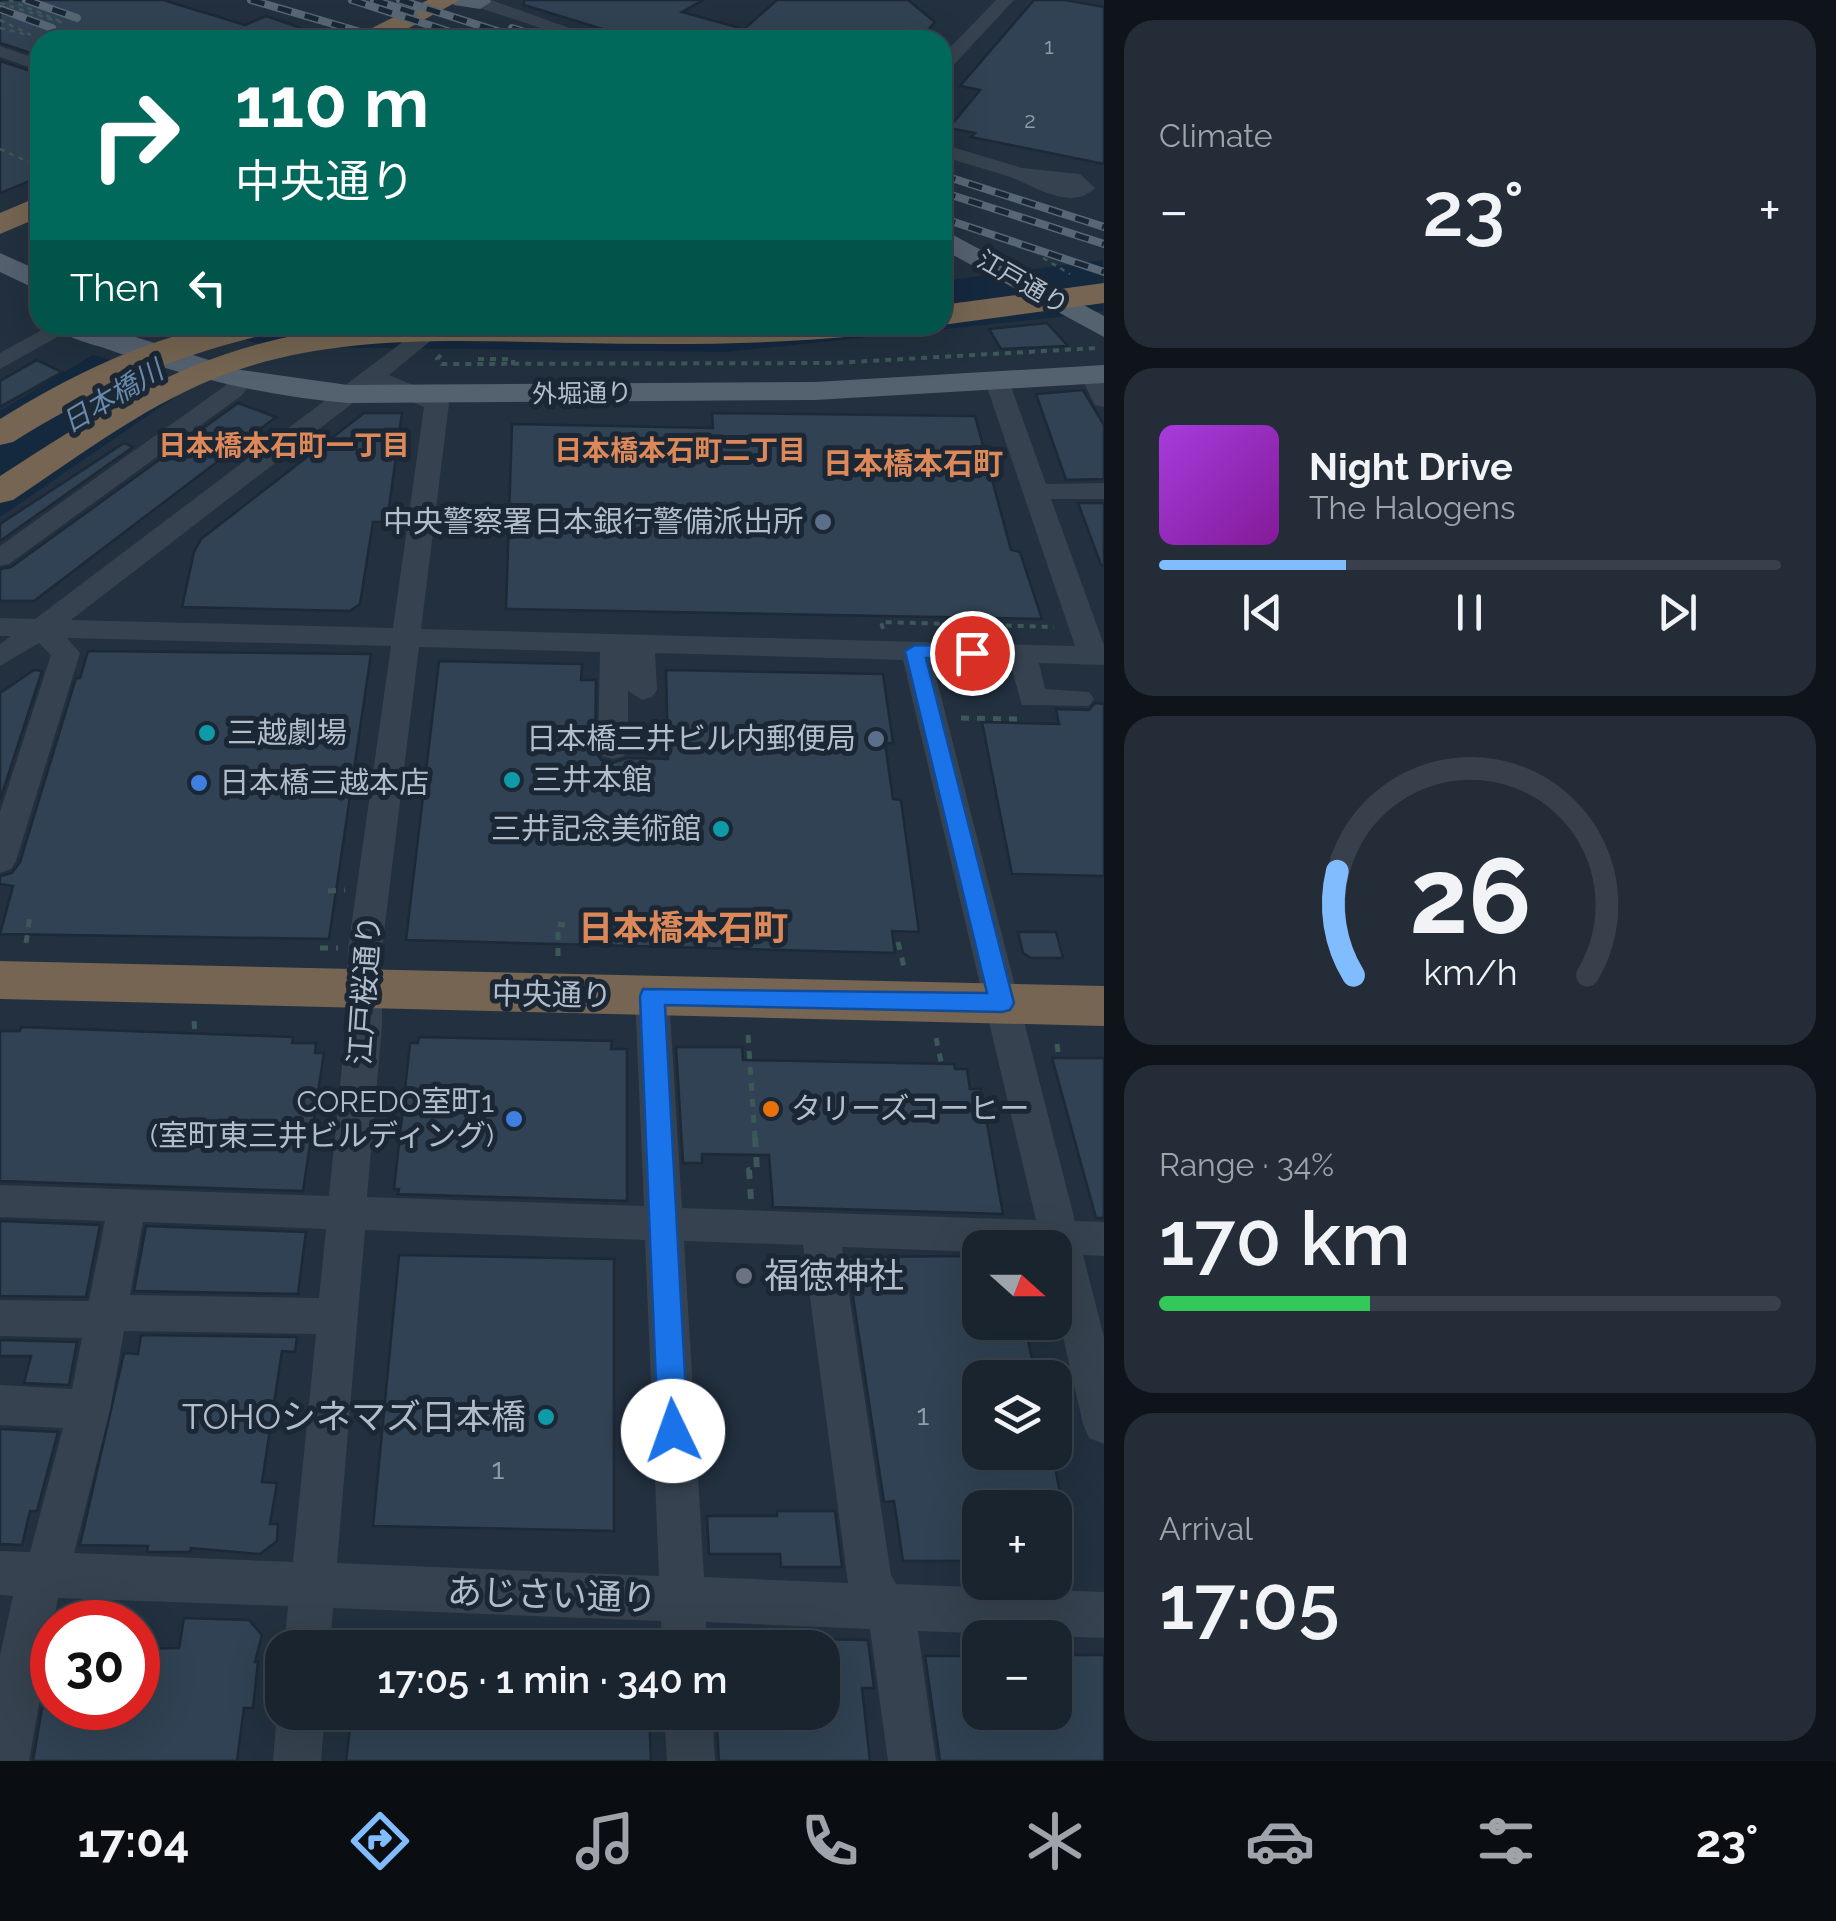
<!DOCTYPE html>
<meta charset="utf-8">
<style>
:root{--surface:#1a242f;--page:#232c37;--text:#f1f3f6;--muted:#9fa4aa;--line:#38414b;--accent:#81bcff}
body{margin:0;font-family:Raleway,"Noto Sans JP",sans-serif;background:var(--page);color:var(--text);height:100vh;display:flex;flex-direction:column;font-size:38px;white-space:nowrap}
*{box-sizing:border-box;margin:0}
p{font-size:32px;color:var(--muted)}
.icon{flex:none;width:55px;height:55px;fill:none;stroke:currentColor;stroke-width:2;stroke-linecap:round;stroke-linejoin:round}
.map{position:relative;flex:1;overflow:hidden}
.panel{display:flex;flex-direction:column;gap:20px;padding:20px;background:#0e141a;width:732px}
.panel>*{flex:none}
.banner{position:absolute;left:30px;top:30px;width:922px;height:305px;border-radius:30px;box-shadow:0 10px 40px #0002,0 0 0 2px var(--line);background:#00695c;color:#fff;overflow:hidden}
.needle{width:65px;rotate:111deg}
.controls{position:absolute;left:962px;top:1230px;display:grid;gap:20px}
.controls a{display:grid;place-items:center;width:110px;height:110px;border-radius:20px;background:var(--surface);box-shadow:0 10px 40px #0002,0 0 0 2px var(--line);font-size:50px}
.speed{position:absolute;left:30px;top:1600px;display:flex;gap:20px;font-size:50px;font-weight:700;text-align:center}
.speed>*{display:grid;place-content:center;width:130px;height:130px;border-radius:50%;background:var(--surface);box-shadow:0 10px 40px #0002,0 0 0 2px var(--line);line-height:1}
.speed .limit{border:15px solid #d22;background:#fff;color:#111}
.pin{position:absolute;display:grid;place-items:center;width:85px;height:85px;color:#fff;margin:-42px;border:5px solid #fff;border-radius:50%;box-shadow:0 2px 10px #0007}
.me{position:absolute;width:110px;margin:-55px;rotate:357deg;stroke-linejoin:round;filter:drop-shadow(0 0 8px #0008)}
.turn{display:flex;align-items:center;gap:35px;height:210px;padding:0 40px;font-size:45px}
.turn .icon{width:130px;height:130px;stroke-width:2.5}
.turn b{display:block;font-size:70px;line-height:85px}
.then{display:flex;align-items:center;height:95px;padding:0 40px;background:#0003;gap:20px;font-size:38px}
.big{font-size:75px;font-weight:600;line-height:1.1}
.panel .card{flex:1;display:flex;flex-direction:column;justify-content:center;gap:15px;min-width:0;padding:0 35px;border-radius:30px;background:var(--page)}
.panel .dial{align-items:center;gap:0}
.dial svg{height:260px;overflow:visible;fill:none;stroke:var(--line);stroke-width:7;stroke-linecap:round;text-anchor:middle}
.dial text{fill:var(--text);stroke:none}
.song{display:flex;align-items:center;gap:30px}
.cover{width:120px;height:120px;border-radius:15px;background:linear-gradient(135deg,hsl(280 70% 55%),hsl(290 70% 35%))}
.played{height:10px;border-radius:5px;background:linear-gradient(90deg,var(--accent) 30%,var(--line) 30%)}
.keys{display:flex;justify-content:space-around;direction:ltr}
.heat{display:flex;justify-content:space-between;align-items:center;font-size:55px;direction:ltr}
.charge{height:15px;border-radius:8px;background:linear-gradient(90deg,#34c759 34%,var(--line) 0)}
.trip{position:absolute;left:265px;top:1630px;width:575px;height:100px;border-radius:30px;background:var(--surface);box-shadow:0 10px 40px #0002,0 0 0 2px var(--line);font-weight:600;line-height:100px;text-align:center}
.tab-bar{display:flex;height:160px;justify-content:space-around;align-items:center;background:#0a0e13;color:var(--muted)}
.tab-bar .icon{width:70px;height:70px}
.tab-bar .on{color:var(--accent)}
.tab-bar b{font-size:45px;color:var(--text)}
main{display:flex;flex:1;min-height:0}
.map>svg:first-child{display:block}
</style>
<main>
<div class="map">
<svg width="1104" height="1761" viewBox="0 0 1104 1761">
<rect width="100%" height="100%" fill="#22303f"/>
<polygon fill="#14283e" points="1103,260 1103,311 1058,317 726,352 302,347 188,388 0,517 0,411 142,325 942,325 943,281"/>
<polygon fill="#22303f" points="137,325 193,325 295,354 197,386 90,354"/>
<g fill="#304253" stroke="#1d2936" stroke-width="2.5">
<polygon points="0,0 163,0 245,25 266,16 325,36 325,40 40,40 40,56 0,43"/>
<polygon points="524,0 703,0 682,12 744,29 777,0 908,0 935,22 919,40 656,40 641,36 635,39 524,5"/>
<polygon points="1034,0 1065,0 1104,7 1104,164 971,137 975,133 949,128 980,90 960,86"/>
<polygon points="0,61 40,74 40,177 0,193"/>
<polygon points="1047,323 1068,346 1001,349 989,329"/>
<polygon points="37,360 62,372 0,407 0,381"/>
<polygon points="1083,390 1104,425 1104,479 1066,480 1036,394"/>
<polygon points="238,403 276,417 34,601 0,601 0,569 11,567"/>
<polygon points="364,413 402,413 387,522 373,522 360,604 350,611 182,607 194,552 201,539"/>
<polygon points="712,413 975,416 1011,550 1020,552 1042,619 506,609 512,424 713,428"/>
<polygon points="124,443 133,447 0,541 0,524"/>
<polygon points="1078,503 1104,503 1104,565 1101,565"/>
<polygon points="88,651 371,654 329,939 0,934 13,886 0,884 0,876 12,873 20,862 76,678 80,678"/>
<polygon points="439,661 582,664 581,680 596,680 595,751 601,760 612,763 627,758 668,759 666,670 883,674 893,743 885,743 893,799 901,800 919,932 892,931 895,953 406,940"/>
<polygon points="34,670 42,671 0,800 0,693"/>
<polygon points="1095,703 1104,704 1104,876 1012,874 982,722 1059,724 1056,709 1089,710"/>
<polygon points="1018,932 1056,932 1063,958 1031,958 1023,953"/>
<polygon points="21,1027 293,1037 292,1043 316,1043 315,1053 324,1053 303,1191 0,1181 0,1031 20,1031"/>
<polygon points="419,1037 612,1041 611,1049 627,1049 627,1201 398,1194 399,1189 394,1189 410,1043 418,1043"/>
<polygon points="676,1047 742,1047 743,1060 954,1064 955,1069 967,1069 970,1089 981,1089 1003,1214 773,1207 769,1155 702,1154 702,1163 683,1163"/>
<polygon points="1052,1058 1104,1058 1104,1218 1096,1218"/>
<polygon points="0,1221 100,1225 86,1297 0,1296"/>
<polygon points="146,1226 306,1232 298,1294 134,1291"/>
<polygon points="399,1255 614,1259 614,1531 373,1526"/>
<polygon points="980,1256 980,1322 1024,1322 1036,1378 980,1378 980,1452 1052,1452 1063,1508 980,1508 980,1561 903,1561 894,1501 884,1502 847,1257"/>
<polygon points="141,1335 297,1337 295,1352 282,1351 262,1482 277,1483 270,1524 278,1524 277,1541 260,1554 191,1548 190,1552 147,1552 148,1546 80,1545 124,1353 138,1354"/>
<polygon points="0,1340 77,1342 69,1385 24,1383 31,1356 0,1356"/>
<polygon points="0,1429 58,1432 37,1511 30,1511 22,1545 0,1544"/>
<polygon points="777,1511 835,1511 842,1567 781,1567 780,1554 709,1554 707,1516 777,1516"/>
<polygon points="184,1618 249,1620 262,1635 255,1662 258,1662 253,1708 244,1708 237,1761 33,1761 42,1708 138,1708 138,1649 179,1648"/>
<polygon points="821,1639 868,1640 874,1688 862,1688 870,1761 719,1761 716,1712 822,1712 825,1693"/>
<polygon points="1055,1655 1104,1655 1104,1761 940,1761 925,1656 980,1656 980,1712 1055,1712"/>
<polygon points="352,1712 649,1712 651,1761 346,1761"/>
</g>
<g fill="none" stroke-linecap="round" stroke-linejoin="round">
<g stroke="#3d5858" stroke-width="2.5" stroke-dasharray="5 5" stroke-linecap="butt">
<polyline points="9,0 60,21"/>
<polyline points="0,3 63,23"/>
<polyline points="0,20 31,35"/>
<polyline points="0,28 28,35"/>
<polyline points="0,149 40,167"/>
<polyline points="1043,258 1070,274"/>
</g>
<g stroke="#3d5858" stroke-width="4" stroke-dasharray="6 6" stroke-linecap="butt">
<polyline points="441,355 437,359 442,364 834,363 1097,348"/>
<polyline points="478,359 513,359 513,365"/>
<polyline points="883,629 881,622 1054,627"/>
</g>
<g stroke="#3d5858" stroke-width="5" stroke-dasharray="8 8" stroke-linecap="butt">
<polyline points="961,718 1020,719"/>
<polyline points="328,891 345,890"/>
<polyline points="898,942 904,967"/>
<polyline points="26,943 30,915"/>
<polyline points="320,948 338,948"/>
<polyline points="558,956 558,924 565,925"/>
<polyline points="194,1021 195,1034"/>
<polyline points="748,1035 755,1139"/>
<polyline points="936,1038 942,1066"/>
<polyline points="1057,1044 1059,1060"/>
</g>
<polyline stroke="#3d5858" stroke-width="6" stroke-dasharray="10 10" stroke-linecap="butt" points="751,1199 749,1170 757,1170 755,1137"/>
<g fill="#36424f" fill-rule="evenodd">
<polygon points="473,0 491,0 603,40 577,40 474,6"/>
<polygon points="996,0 1014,0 948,71 942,72 942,56"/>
<polygon points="0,46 40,60 40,71 0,57"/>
<path d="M942,144l80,24 58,6 15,14c-23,23 -58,0 -82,-10 -23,-8 -47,-14 -71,-22z"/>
<polygon points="51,325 79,325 0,369 0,353"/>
<path d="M425,325h25l-61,50 57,24 3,5 -28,225 654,17 -90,-265 4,-5 8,-2 12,7 37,103 58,-1v16h-53l53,146v20l-65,-2 6,26 44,3 5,7 -5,7 -67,-1 -12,-42 -78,-2 143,560 29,1v34l-21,-1 21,82v107l-15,-6 -6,-14 -28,-122v-54h-75v4l-138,-5 49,328 5,9 208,8v46l-186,-7 18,130h-48l-18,-132 -164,-7 2,26h-46l-1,-27 -328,-13 -3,40h-46l4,-42 -230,-8 -29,163h-29v-106l13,-59 -13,-1v-44l30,1 33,-124 -63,-3v-40l72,4 10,-51 -82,-2v-36l89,1 16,-80 -105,-4v-32l329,11 17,-170 2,-77 43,-303 -324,-8 13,15 -64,208 -5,8 -11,4v-61l51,-157 -12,-12 -39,23v-22l11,-8h-11v-18l35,1zM375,386l49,21 -31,221 -322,-8zM419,647l181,5 -2,97 4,7 11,3 11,-3 4,-7v-58l14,9 10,-3 5,-7 -2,-37 248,7 133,560 -354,-12 -13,-212 -5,-9 -12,-4 -12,4 -5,9 9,210 -277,-9 15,-171v-77zM143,1222l183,7 -7,69 -189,-3zM365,1230l280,10 14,336 -322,-13zM684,1241l119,4 45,338 -144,-6zM124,1331l192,3 -23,228 -219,-9 36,-143z"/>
<polygon points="1092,368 1104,375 1104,407 1095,405 1080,375"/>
<polygon points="241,373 253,380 241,396 9,564 0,566 0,546 225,386 233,375"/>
<polygon points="282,1700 282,1712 325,1712 321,1761 273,1761 277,1712"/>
<polygon points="664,1712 712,1712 715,1761 667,1761"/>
</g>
<g fill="#54616f" fill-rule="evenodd">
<polygon points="451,0 490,0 491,2 480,9 454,5"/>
<polygon points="942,229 1104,316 1104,337 942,249"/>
<polygon points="0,253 40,271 40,291 0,272"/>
<path d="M55,325h42l144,45 107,15 467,-3 289,-17v18l-289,17 -467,3c-84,-7 -165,-27 -244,-55 -15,-5 -40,-10 -49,-23z"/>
</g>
<g fill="#756552" fill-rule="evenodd">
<polygon points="428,0 460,0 387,40 354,40 358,35"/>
<polygon points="40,196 40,217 0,234 0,213"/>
<polygon points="1104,283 1104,303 942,325 942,305"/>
<path d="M219,325h37l4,5 -5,7c-92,23 -162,55 -242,105l-13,3v-26c68,-42 140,-78 219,-94z"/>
<path d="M365,325h517l-5,7 -12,3c-96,10 -192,10 -289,8 -115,-2 -236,-10 -347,30 -78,28 -147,81 -216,127l-13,3v-27c129,-83 208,-135 365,-151z"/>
<polygon points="0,961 1104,986 1104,1026 0,999"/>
</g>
<g stroke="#576776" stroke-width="8">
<g id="rail">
<polyline points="26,0 77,18"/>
<polyline points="251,0 388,40"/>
<polyline points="352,0 475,40"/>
<polyline points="374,0 414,13"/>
<polyline points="400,0 525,40"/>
<polyline points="0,9 52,28"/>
<polyline points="512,28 550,40"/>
<polyline points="942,175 1104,227"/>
<polyline points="942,192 1104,244"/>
<polyline points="942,218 1104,272"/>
</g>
</g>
<use href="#rail" stroke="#1b2734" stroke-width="5" stroke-dasharray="14" stroke-linecap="butt"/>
</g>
<polygon fill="#1a73e8" stroke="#114b97" stroke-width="2.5" points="915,645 972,647 981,653 972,659 926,658 1014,1003 1010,1010 1002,1012 665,1005 688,1431 684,1441 673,1445 663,1441 658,1431 640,996 643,989 987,993 905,651"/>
<g fill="#5c6f8a" stroke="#1b2734" stroke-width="4">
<circle cx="823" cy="522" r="10"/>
<circle cx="876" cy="739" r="10"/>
</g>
<g fill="#0f9aa8" stroke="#1b2734" stroke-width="4">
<circle cx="207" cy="733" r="10"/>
<circle cx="512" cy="780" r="10"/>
<circle cx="721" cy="829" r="10"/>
<circle cx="546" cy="1417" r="10"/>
</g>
<g fill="#3f7fe0" stroke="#1b2734" stroke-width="4">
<circle cx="199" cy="783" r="10"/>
<circle cx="514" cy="1119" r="10"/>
</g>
<circle fill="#e8710a" stroke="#1b2734" stroke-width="4" cx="771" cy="1109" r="10"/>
<circle fill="#6b7280" stroke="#1b2734" stroke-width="4" cx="744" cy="1276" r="10"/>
<g text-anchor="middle" stroke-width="10" stroke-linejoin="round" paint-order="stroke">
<g font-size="22" fill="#909dab">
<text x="1049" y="54">1</text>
<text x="1030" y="128">2</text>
</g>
<g font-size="25" fill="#b1bdca" stroke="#1b2734">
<text transform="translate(1023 282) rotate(30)" y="9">江戸通り</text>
<text transform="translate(582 393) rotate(-1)" y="9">外堀通り</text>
</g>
<g font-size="28" font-style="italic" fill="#688aac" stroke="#1b2734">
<text transform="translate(112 396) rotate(-31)" y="10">日本橋川</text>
</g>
<g font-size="28" font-weight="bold" fill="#dd8859" stroke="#1b2734">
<text x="284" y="455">日本橋本石町一丁目</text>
<text x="680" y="460">日本橋本石町二丁目</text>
</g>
<g font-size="30" font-weight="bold" fill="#dd8859" stroke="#1b2734">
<text x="913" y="474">日本橋本石町</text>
</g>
<g font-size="30" fill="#b1bdca" stroke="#1b2734" text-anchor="end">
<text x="803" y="532">中央警察署日本銀行警備派出所</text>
<text x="227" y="743" text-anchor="start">三越劇場</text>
<text x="856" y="749">日本橋三井ビル内郵便局</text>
<text x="532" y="790" text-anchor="start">三井本館</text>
<text x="219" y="793" text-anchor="start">日本橋三越本店</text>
<text x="701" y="839">三井記念美術館</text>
<text x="494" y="1112">COREDO室町1<tspan x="494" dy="34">(室町東三井ビルディング)</tspan></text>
<text x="791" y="1119" text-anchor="start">タリーズコーヒー</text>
</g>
<g font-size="30" fill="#b1bdca" stroke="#1b2734">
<text transform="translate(365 990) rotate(-86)" y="10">江戸桜通り</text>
<text transform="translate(552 995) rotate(1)" y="10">中央通り</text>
</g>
<g font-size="30" fill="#909dab">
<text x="923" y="1425">1</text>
<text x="498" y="1479">1</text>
</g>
<g font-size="35" font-weight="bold" fill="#dd8859" stroke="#1b2734">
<text x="683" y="940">日本橋本石町</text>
</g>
<g font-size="35" fill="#b1bdca" stroke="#1b2734" text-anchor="start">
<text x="764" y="1288">福徳神社</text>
<text x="526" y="1429" text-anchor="end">TOHOシネマズ日本橋</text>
</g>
<g font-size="35" fill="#b1bdca" stroke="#1b2734">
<text transform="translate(552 1595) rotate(2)" y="12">あじさい通り</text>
</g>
</g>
</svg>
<div class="controls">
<a><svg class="needle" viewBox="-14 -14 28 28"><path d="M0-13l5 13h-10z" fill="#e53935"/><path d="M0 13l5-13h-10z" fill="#9fa4aa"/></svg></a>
<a><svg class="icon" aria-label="layers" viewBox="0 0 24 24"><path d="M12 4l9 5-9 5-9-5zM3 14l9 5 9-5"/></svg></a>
<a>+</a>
<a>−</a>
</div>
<div class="speed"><div class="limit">30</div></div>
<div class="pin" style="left:972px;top:653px;background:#d93025"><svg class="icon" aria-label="arrive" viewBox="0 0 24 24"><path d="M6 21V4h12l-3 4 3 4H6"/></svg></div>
<svg class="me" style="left:673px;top:1431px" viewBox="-20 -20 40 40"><circle r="19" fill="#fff"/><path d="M0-13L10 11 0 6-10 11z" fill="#1a73e8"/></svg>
<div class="trip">17:05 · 1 min · 340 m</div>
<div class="banner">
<div class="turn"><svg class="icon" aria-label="right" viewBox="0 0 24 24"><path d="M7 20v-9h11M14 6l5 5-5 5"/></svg><div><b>110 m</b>中央通り</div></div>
<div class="then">Then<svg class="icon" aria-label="left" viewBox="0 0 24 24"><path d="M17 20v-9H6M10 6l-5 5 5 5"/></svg></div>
</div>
</div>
<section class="panel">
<div class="card"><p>Climate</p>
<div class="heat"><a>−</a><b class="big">23°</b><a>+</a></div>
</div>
<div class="card">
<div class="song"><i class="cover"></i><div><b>Night Drive</b><p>The Halogens</p></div></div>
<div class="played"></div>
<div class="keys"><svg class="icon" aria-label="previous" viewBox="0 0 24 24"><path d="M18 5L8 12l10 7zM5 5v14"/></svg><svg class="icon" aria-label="pause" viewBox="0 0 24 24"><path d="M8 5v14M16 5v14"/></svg><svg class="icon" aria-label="next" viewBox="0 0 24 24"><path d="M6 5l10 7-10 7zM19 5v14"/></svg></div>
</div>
<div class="card dial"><svg viewBox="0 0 100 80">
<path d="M14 69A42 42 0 1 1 86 69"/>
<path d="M14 69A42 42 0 0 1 9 37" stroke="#81bcff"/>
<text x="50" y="56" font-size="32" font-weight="700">26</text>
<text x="50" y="72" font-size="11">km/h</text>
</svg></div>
<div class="card"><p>Range · 34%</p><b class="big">170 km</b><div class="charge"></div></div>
<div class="card"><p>Arrival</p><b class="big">17:05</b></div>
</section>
</main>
<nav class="tab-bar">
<b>17:04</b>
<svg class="icon on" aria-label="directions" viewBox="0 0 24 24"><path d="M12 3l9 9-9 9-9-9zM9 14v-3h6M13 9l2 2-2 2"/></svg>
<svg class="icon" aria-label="music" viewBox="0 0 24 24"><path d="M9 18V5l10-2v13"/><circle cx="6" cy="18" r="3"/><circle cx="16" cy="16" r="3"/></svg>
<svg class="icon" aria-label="phone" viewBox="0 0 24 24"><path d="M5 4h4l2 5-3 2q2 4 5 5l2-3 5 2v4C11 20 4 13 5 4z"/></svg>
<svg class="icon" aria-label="climate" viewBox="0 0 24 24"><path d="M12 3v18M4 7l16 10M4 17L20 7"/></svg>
<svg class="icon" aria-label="car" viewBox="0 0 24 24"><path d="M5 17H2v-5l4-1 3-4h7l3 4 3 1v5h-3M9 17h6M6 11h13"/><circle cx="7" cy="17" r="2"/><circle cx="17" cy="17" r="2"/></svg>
<svg class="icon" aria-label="filters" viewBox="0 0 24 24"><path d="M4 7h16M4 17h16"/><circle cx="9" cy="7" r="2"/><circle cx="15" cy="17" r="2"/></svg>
<b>23°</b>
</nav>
